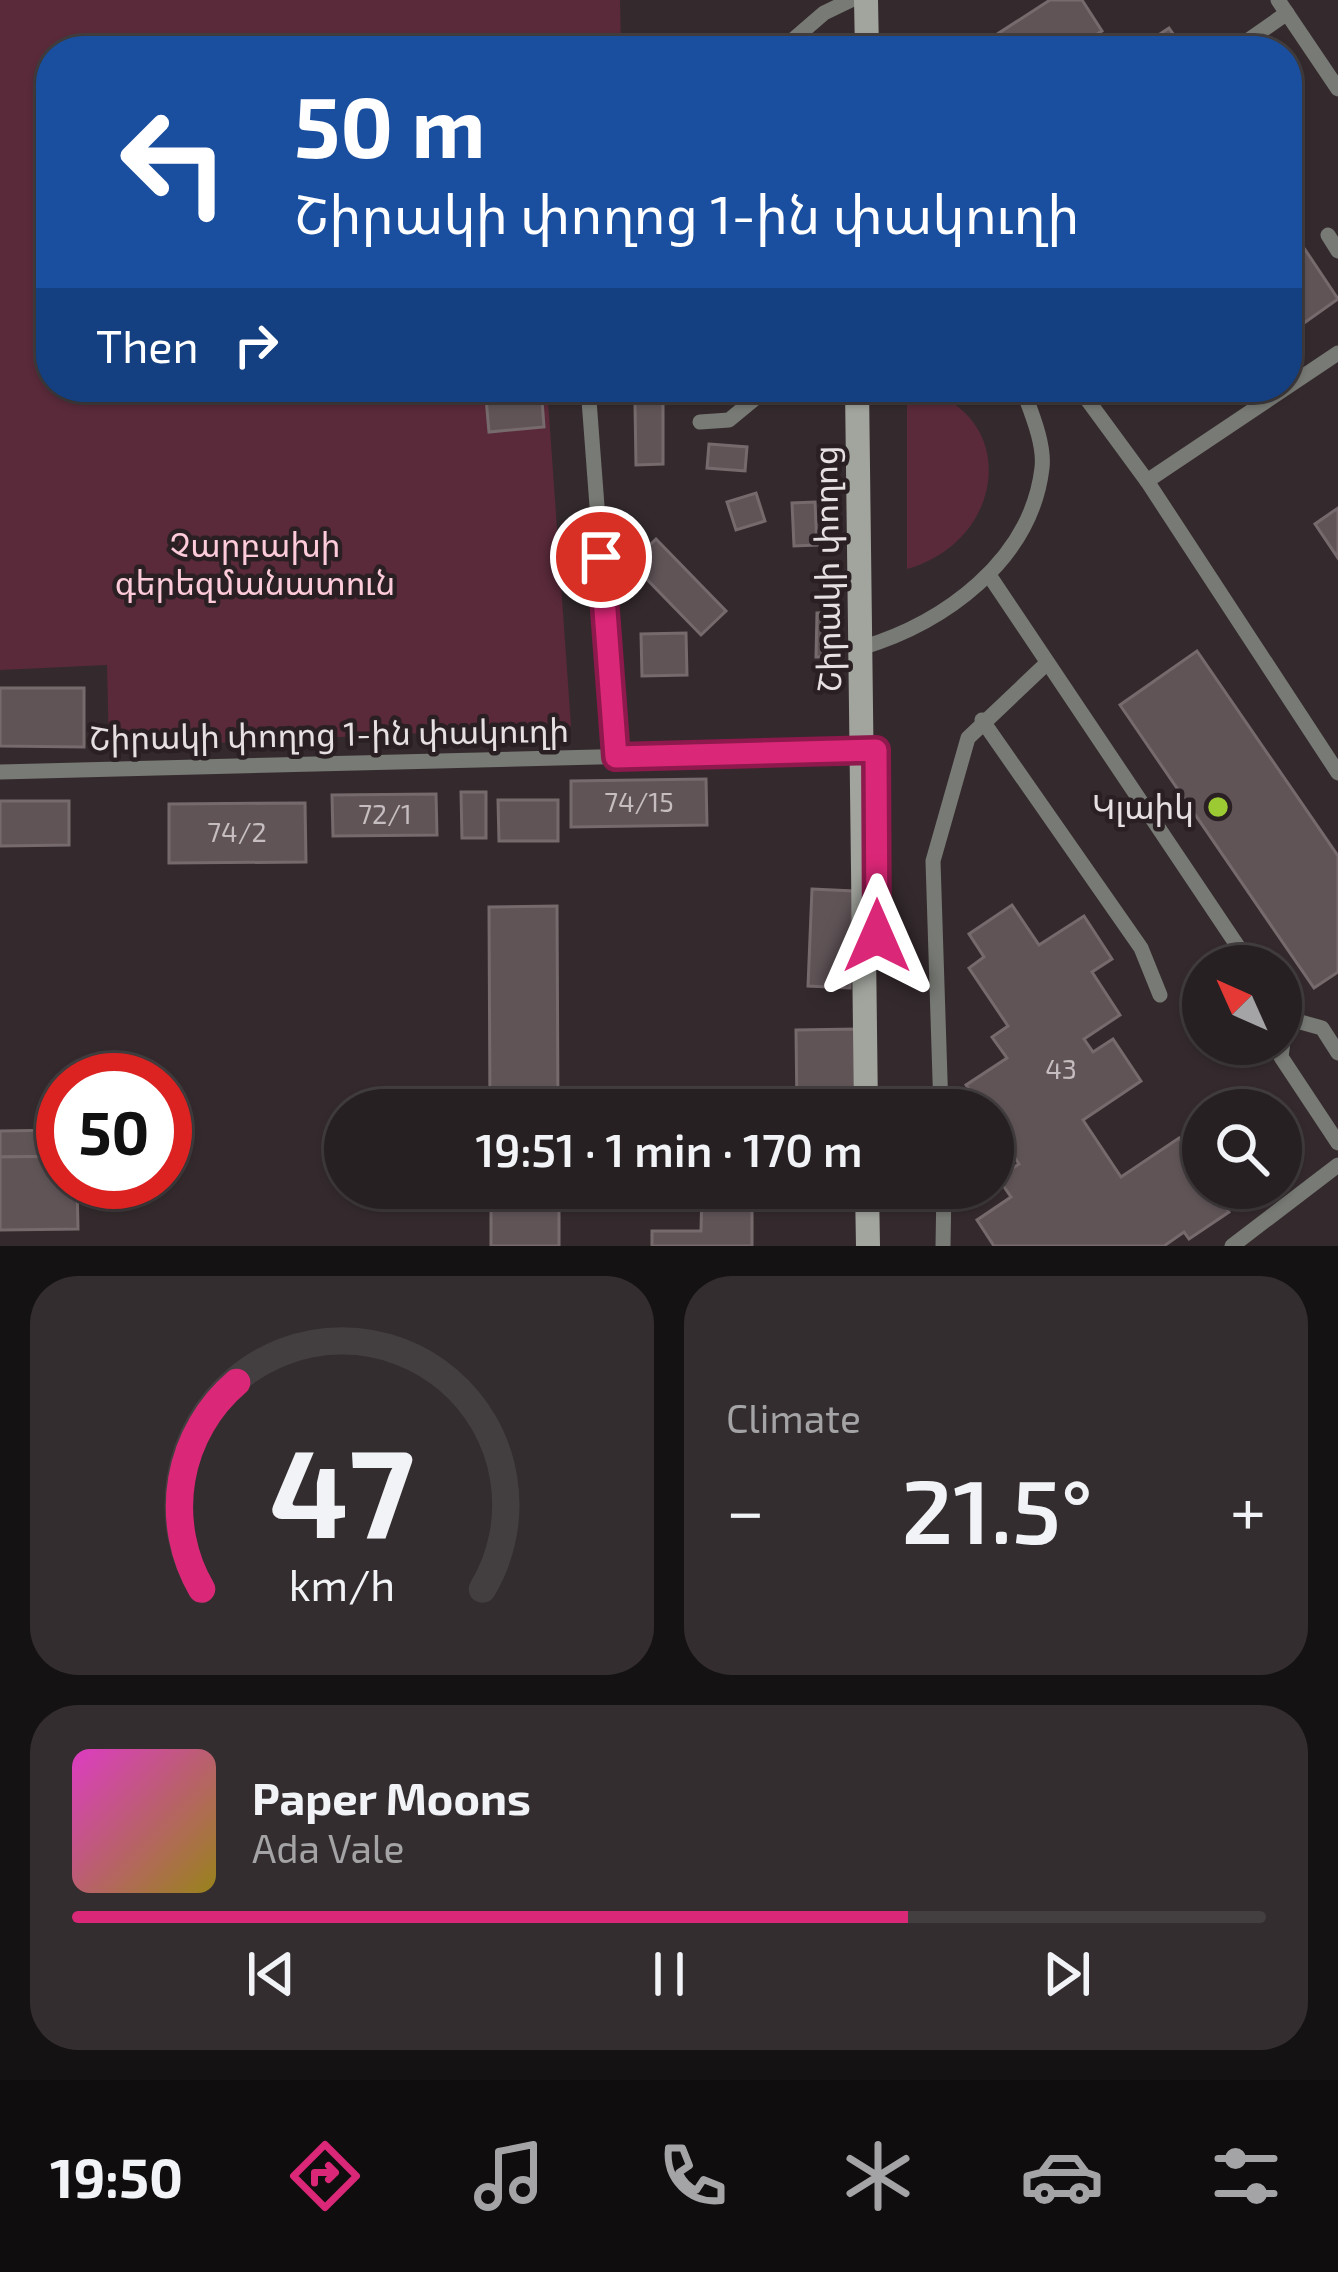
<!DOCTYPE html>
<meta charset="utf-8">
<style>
:root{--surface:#272022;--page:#332d2f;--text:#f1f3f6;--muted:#a4a3a5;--line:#433e40;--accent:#db2777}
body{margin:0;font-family:"Exo 2","Noto Sans Armenian",sans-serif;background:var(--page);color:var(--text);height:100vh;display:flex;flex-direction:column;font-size:45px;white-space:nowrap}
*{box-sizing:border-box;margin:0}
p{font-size:39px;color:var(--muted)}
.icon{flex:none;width:66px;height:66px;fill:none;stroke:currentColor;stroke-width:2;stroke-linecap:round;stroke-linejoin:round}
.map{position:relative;height:1246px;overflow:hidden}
.side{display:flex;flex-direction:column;gap:30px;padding:30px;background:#151213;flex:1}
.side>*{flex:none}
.guide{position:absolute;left:36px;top:36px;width:1266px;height:366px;border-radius:48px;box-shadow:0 3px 9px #0004,0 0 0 3px var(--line);background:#1a4fa0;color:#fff;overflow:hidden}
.needle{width:78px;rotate:315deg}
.buttons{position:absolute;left:1182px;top:945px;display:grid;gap:24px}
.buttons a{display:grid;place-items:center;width:120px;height:120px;border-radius:50%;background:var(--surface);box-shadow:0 3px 9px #0004,0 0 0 3px var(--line);font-size:60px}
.speed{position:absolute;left:36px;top:1053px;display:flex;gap:24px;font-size:60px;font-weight:700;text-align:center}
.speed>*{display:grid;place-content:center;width:156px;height:156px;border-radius:50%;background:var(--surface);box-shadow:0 3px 9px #0004,0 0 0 3px var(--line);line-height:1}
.speed .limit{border:18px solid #d22;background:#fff;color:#111}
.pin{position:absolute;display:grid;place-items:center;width:102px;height:102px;color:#fff;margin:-51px;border:6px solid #fff;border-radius:50%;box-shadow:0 3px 12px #0007}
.me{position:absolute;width:132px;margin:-66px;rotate:0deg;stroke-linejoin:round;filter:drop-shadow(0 0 9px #0008)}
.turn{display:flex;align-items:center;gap:42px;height:252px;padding:0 60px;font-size:54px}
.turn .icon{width:156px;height:156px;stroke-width:2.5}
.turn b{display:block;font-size:84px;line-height:102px}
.then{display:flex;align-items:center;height:114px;padding:0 60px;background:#0003;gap:24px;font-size:45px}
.big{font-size:90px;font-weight:600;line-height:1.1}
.side .widget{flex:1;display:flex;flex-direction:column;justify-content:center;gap:18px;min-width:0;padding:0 42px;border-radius:48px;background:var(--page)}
.side .dial{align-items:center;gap:0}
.dial svg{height:312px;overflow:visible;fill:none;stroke:var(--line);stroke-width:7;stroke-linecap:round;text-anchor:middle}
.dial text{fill:var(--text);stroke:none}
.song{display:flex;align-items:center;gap:36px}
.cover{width:144px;height:144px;border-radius:18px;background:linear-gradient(135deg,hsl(310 70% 55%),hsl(50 70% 35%))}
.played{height:12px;border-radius:6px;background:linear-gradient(90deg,var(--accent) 70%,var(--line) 70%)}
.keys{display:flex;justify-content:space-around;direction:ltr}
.heat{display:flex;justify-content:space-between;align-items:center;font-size:66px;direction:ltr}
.side .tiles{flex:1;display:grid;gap:30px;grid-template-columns:1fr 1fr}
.widget:last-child{grid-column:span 2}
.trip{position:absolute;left:324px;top:1089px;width:690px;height:120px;border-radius:60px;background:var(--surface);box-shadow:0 3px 9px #0004,0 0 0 3px var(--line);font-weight:600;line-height:120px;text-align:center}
.dock{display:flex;height:192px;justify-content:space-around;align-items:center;background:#100d0e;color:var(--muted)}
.dock .icon{width:84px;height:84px}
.dock .current{color:var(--accent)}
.dock b{font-size:54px;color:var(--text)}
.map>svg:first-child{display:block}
</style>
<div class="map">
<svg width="1338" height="1246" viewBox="0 0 1338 1246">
<rect width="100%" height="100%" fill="#342a2d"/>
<g fill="#5a2a3a">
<polygon points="0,0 620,0 621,51 51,51 51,387 547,387 571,726 109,748 107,665 0,670"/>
<path d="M907,387c113,15 105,152 0,182z"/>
</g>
<g fill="#605457" stroke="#766a6d" stroke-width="3">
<polygon points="1050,0 1082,0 1102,31 1070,51 971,51"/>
<polygon points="1169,28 1185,51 1138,51 1137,49"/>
<polygon points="1304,248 1338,299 1287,335 1287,260"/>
<polygon points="485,387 541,387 544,427 489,432"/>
<polygon points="635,403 663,403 663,464 636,465"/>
<polygon points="709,444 747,447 745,471 707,468"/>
<polygon points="756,493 765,521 736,530 727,502"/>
<polygon points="815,502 817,545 794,546 792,503"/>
<polygon points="1338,508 1338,558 1315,524"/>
<polygon points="656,539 726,611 701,635 631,563"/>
<polygon points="817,613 831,613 831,657 816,657"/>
<polygon points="686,633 687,675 642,676 641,634"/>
<polygon points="1197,651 1338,856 1338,972 1314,988 1120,705"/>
<polygon points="0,688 84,688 84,747 0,746"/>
<polygon points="706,779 707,825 571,827 571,781"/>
<polygon points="461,792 486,792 486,838 462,838"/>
<polygon points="436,794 437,835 333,836 332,795"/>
<polygon points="498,800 558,800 558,841 499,841"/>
<polygon points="0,801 69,801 69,845 0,846"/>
<polygon points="305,803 306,862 169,863 169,804"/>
<polygon points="812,889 853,891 850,988 808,986"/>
<polygon points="1012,905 1039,945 1084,916 1112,959 1092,972 1120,1015 1084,1039 1093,1052 1113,1039 1141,1081 1083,1120 1121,1177 1179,1138 1203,1174 1203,1188 1212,1188 1229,1212 1189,1239 1184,1232 1164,1246 994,1246 977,1220 1011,1197 998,1178 1019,1164 993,1125 993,1110 983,1110 966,1085 1007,1058 992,1037 1008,1026 969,968 984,957 969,934"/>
<polygon points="557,906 558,1110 490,1110 489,907"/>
<polygon points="857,1029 858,1110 797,1110 796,1030"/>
<polygon points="63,1130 63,1156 0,1157 0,1131"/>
<polygon points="63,1156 63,1182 77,1182 78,1229 0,1230 0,1157"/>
<rect x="491" y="1188" width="68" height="58"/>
<polygon points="702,1188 767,1188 752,1189 752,1246 652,1246 652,1231 701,1231"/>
</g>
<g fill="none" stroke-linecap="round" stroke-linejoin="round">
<g stroke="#787a75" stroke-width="15">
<polyline points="1278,0 1338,89"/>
<polyline points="780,51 824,13 851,0"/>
<polyline points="1233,51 1287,13"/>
<polyline points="1328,235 1338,251"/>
<polyline points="588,387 616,757"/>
<polyline points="1078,387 1147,481 1338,773"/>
<polyline points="700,422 729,420 769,387"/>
<polyline points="1147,481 1338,353"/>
<polyline points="989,575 1251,966"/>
<path d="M861,648c83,-25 170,-87 181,-180 3,-25 -12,-58 -20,-81"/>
<polyline points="982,720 1141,948 1160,995"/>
<polyline points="0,772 876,750"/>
<polyline points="1281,1010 1286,1018 1281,1057 1338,1143"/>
<polyline points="1286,1018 1322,1028 1338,1053"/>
<polyline points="941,1110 933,861 968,738 1046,664"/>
<polyline points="943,1246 944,1188"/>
<polyline points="1232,1246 1338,1165"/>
</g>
<g stroke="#a2a59e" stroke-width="24">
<polyline points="866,0 867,51"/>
<polyline points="857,387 866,1110"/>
<polyline points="867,1188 868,1246"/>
</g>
</g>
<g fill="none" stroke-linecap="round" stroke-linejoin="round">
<g stroke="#8e194d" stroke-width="30">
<polyline id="route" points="601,557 616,757 876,750 877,936"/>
</g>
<use href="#route" stroke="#db2777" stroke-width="21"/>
</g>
<circle fill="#9cca32" stroke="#2a2023" stroke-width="4.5" cx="1218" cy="807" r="12"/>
<g text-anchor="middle" stroke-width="9" stroke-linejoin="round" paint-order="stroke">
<g font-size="27" fill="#c5bdbf">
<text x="639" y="812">74/15</text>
<text x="385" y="824">72/1</text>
<text x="237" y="842">74/2</text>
<text x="1061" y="1079">43</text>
</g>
<g font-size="33" fill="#fdcbd9" stroke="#2a2023">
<text x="255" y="557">Չարբախի<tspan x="255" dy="38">գերեզմանատուն</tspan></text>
</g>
<g font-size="33" fill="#e7e0e2" stroke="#2a2023">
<text transform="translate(827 569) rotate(-91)" y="12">Շիրակի փողոց</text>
<text transform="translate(329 734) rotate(-1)" y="12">Շիրակի փողոց 1-ին փակուղի</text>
</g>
<g font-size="33" fill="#e7e0e2" stroke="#2a2023" text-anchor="end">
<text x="1194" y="819">Կլաիկ</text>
</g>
</g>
</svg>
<div class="buttons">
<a><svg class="needle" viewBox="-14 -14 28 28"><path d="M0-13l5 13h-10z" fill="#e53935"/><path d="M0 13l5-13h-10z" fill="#a4a3a5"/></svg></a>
<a><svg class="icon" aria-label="search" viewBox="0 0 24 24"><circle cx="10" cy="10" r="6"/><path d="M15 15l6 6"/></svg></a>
</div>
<div class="speed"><div class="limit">50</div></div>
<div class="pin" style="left:601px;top:557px;background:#d93025"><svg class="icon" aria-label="arrive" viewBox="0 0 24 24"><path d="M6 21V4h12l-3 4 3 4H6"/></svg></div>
<svg class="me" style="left:877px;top:936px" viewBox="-20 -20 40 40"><path d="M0-17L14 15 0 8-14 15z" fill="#db2777" stroke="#fff" stroke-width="4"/></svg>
<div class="trip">19:51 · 1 min · 170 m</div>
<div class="guide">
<div class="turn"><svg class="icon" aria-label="left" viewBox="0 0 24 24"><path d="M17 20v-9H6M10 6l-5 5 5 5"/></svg><div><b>50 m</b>Շիրակի փողոց 1-ին փակուղի</div></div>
<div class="then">Then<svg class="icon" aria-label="right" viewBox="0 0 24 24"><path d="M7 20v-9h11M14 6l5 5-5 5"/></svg></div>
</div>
</div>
<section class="side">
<div class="tiles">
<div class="widget dial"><svg viewBox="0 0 100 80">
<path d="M14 69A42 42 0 1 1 86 69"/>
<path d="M14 69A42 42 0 0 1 23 16" stroke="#db2777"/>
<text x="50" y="56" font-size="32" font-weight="700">47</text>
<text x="50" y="72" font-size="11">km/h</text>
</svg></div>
<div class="widget"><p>Climate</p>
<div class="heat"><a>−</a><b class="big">21.5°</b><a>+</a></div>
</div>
<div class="widget">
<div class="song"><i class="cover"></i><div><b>Paper Moons</b><p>Ada Vale</p></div></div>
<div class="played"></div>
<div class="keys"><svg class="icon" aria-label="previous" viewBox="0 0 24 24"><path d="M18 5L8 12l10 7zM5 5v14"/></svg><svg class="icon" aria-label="pause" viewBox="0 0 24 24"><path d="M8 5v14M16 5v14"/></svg><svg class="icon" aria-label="next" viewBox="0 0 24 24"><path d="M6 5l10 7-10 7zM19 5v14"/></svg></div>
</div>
</div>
</section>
<nav class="dock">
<b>19:50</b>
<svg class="icon current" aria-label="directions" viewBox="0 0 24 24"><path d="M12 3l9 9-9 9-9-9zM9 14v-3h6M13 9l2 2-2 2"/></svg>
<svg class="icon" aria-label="music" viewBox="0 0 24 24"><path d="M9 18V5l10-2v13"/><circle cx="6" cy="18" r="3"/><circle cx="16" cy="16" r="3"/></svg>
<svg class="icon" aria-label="phone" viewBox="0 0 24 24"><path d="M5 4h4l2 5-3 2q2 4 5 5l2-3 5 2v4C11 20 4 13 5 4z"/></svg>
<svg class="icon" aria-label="climate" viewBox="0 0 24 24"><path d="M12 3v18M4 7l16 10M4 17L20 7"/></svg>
<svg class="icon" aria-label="car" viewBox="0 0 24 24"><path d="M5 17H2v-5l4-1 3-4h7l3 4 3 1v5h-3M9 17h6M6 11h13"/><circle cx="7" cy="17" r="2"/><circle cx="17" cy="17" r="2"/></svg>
<svg class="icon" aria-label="filters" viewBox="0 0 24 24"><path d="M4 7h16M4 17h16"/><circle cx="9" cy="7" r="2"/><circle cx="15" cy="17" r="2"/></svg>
</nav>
